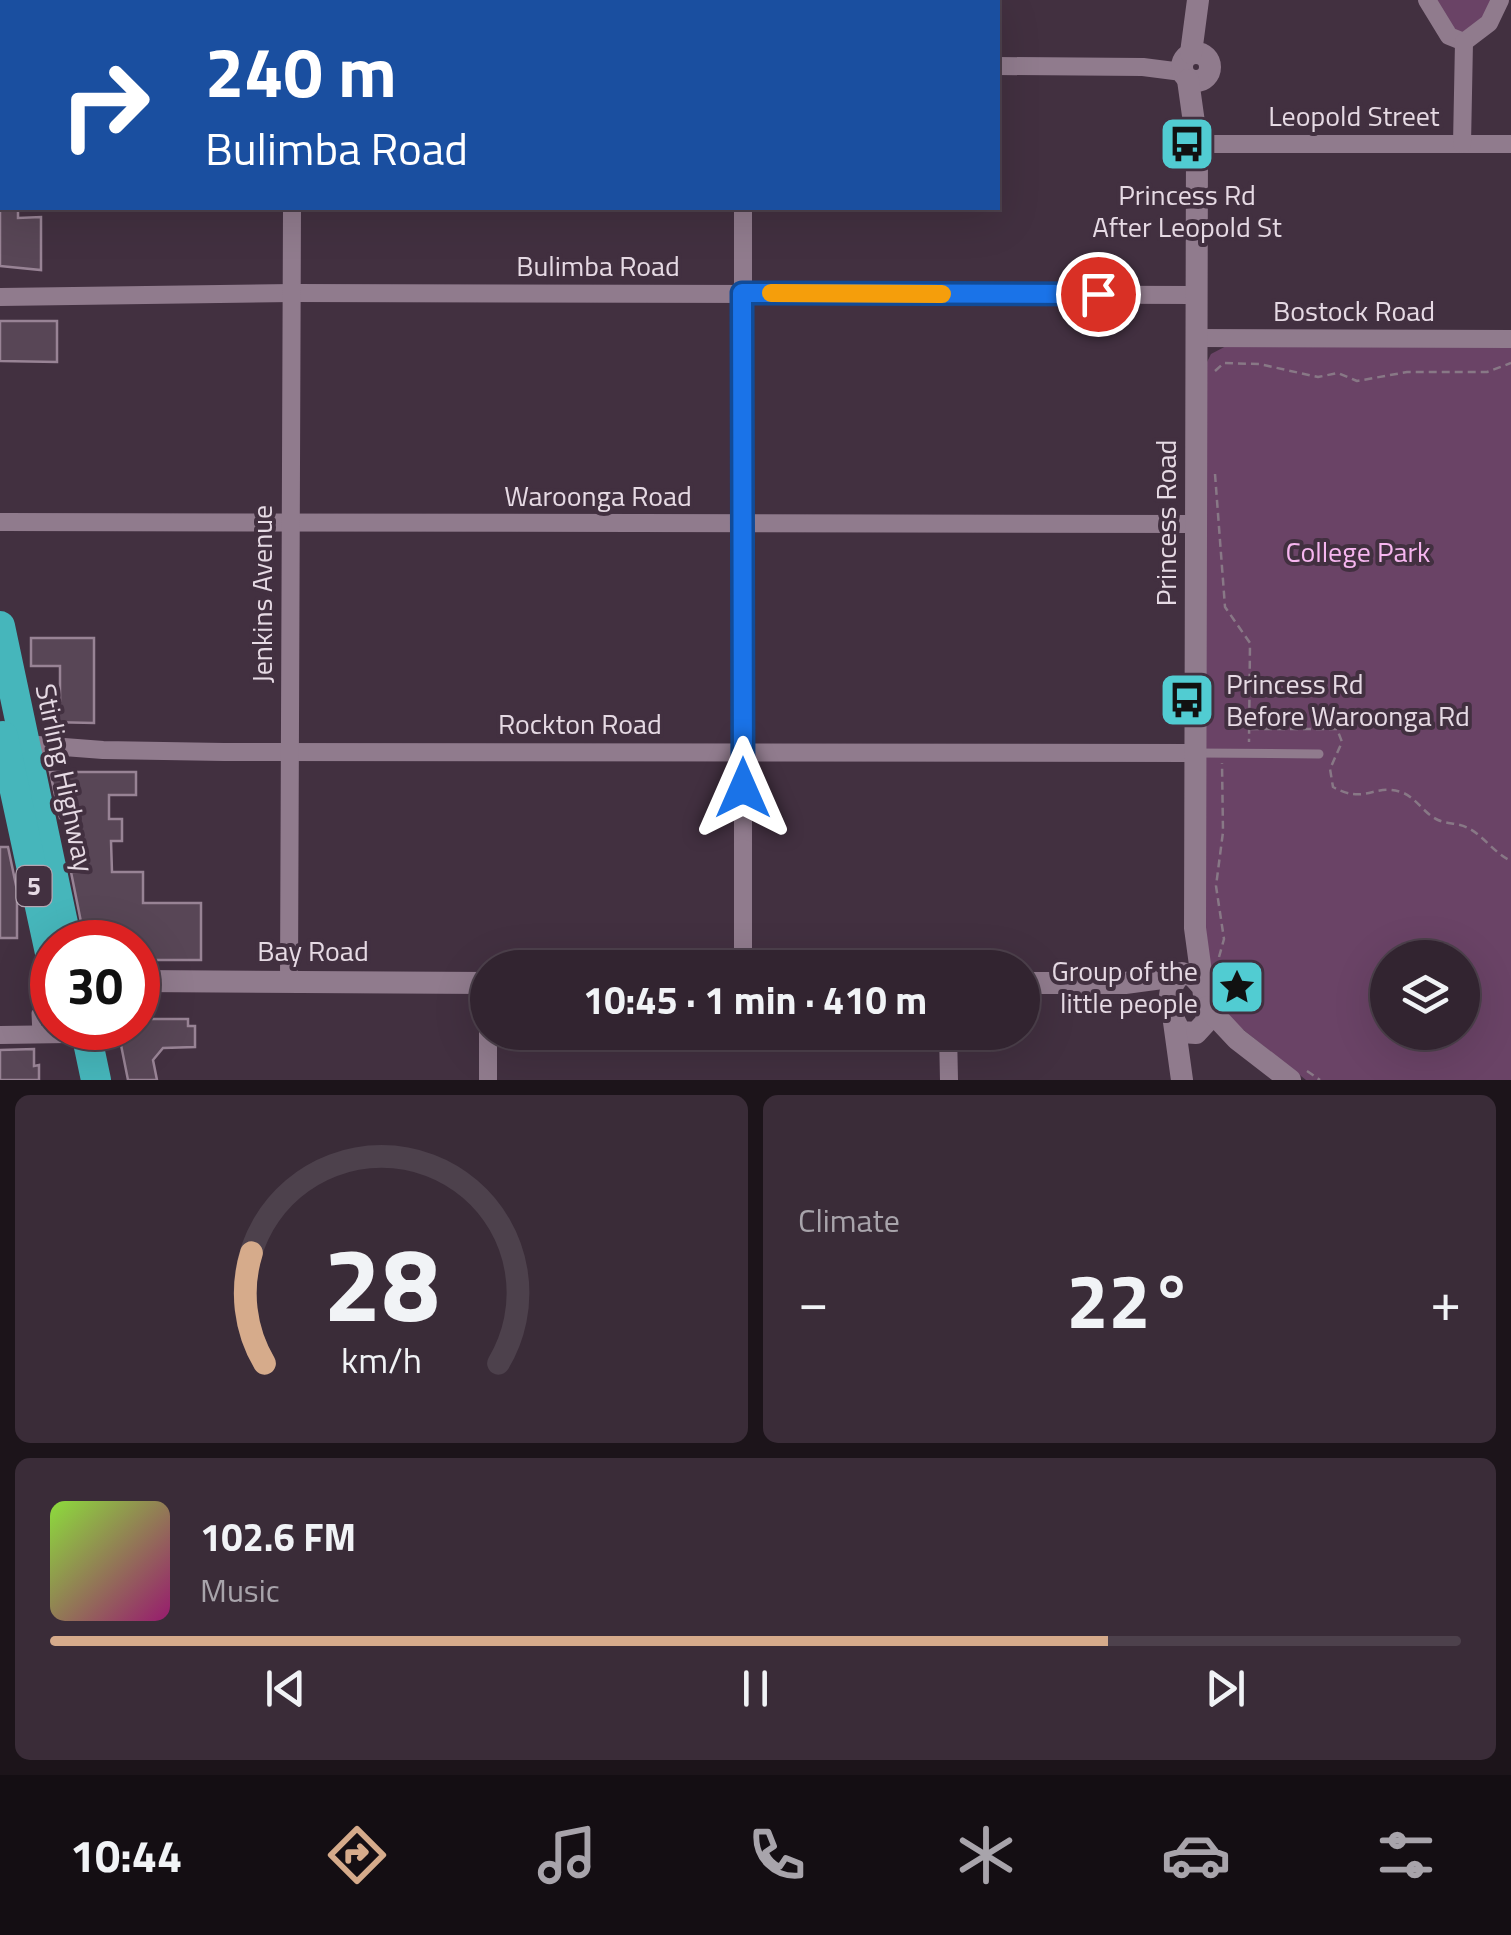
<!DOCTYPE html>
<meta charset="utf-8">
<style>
:root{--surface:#322430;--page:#3a2c38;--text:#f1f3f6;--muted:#a8a4ab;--line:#4d414c;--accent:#d6ab8b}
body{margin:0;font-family:"Titillium Web",sans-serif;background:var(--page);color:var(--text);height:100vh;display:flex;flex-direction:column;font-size:38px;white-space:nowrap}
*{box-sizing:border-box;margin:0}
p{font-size:32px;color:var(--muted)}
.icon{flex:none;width:55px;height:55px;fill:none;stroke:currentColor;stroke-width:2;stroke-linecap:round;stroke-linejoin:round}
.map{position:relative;height:1080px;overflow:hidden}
.sheet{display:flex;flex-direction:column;gap:15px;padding:15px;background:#1c141a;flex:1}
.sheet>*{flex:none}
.banner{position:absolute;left:0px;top:0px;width:1000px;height:210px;box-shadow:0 10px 40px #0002,0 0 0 2px var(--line);background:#1a4fa0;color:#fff;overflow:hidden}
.controls{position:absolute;left:1370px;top:940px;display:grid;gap:20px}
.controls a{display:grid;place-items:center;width:110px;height:110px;border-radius:50%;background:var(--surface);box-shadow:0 10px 40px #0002,0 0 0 2px var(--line);font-size:50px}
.speed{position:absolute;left:30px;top:920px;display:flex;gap:20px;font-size:50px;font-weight:700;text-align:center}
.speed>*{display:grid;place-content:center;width:130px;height:130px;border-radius:50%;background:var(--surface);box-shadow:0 10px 40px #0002,0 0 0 2px var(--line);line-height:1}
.speed .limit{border:15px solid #d22;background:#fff;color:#111}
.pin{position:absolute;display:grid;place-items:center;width:85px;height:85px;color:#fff;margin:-42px;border:5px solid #fff;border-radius:50%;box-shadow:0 2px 10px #0007}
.me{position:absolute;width:110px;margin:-55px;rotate:0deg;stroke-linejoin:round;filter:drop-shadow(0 0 8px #0008)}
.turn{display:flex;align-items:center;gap:35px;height:210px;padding:0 40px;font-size:45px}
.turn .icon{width:130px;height:130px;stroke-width:2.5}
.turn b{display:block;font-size:70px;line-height:85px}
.big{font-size:75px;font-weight:700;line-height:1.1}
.sheet .tile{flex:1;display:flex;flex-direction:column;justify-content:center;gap:15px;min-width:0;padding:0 35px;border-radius:15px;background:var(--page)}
.sheet .dial{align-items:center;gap:0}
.dial svg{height:260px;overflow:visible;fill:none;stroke:var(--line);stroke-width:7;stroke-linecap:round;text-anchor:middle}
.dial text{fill:var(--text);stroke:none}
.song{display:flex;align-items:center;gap:30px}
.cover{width:120px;height:120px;border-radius:15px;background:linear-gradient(135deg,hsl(90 70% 55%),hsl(320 70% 35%))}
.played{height:10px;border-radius:5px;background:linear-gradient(90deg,var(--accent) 75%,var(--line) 75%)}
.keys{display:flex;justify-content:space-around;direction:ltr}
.heat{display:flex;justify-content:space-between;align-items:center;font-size:55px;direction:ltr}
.sheet .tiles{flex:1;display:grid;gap:15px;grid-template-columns:1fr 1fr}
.tile:last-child{grid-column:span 2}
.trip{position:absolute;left:470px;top:950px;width:570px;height:100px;border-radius:50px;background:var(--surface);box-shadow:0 10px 40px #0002,0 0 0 2px var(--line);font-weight:700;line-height:100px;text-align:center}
.dock{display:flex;height:160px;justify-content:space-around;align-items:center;background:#140e13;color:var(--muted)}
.dock .icon{width:70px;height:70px}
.dock .active{color:var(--accent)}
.dock b{font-size:45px;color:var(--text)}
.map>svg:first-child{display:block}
</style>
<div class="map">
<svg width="1511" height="1080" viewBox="0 0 1511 1080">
<rect width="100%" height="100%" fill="#423040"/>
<g fill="#6a4366" fill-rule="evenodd">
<polygon points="1433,0 1493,0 1486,18 1465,33 1455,30"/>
<path d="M1230,344l281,2v734h-205l-75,-60 -19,-19 -8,-81 1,-554 6,-12zM1388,958h74v74h-74z"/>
</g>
<g fill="#584656" stroke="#988395" stroke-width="2.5">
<polygon points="0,208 18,208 18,218 41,217 41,270 0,266"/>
<polygon points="0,321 57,321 57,362 0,361"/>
<polygon points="31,638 94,638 94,723 49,722 42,714 42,701 60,701 60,666 31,666"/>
<polygon points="50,772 136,772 136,795 109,795 109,819 122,819 122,841 111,841 112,872 143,872 143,903 201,903 201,960 138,960 138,942 85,942 71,872 79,872 68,818 60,818"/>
<polygon points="0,847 8,847 17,890 17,938 0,938"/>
<polygon points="138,1019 188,1019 188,1026 195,1026 195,1047 163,1048 153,1060 157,1080 128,1080 120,1040 126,1028 138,1028"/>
<polygon points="34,1049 34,1066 39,1065 39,1080 0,1080 0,1050"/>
</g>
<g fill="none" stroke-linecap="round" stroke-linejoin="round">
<g stroke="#887886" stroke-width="2.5" stroke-dasharray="8 5" stroke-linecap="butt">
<polyline points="1215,371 1224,363 1259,364 1318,377 1338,373 1357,381 1407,372 1487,372 1511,363"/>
<polyline points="1215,474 1225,607 1250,643 1249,742"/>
<path d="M1251,729h86l5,13 -12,27 3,18c33,18 41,-4 68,5 15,5 22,21 37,28 9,4 21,3 30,8 16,8 26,25 43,33"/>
<polyline points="1219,957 1224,939 1216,886 1223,832 1222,763"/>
<polyline points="1222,983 1230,1004"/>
<polyline points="1307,1071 1320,1080"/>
</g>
<g stroke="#907b8d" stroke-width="9">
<polyline points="0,103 2,104"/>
<polyline points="1198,753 1319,754"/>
<polyline points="36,1013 37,1035"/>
</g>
<g stroke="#907b8d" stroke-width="18">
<polyline points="744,0 744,2"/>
<polyline points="1427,0 1449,36 1464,42"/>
<polyline points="293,2 293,0"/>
<polyline points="1464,42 1489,23 1500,0"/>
<polyline points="998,66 1143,67 1182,72"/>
<polyline points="0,71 2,71"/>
<polyline points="1197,144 1511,144"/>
<polyline points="1462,144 1464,42"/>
<polyline points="743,208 743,968"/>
<polyline points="0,297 292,293 1196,295"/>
<polyline points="1196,338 1511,339"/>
<polyline points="0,522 1196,524"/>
<polyline points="25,744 103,750 224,752 1196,753"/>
<polyline points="289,980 292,208"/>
<polyline points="488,1032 488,1080"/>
<polyline points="948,1032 949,1080"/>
<polyline points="0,1035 69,1034"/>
</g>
<g stroke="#907b8d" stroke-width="22">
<circle cx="1196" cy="67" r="14"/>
<polyline points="1191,53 1198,0"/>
<polyline points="1188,80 1197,144 1195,928 1203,987"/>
<path d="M1182,973l11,3 10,11 4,34 -11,12 -15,-1c-13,-18 -17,-44 1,-59z"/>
<polyline points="138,981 488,983"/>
<polyline points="1022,983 1125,983 1177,976"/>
<polyline points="1207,1007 1237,1039 1290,1080"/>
<polyline points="1174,1022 1182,1080"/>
</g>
<g stroke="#46b6bb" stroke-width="30">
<polyline points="0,626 67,942"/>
<polyline points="3,736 52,962"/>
<polyline points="85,1028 96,1080"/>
</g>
</g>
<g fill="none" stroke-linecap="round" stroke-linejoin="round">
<g stroke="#114b97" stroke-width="25">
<polyline id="route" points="743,788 742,293 1098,294"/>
</g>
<use href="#route" stroke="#1a73e8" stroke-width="18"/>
<polyline stroke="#f59e0b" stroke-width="18" points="771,293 942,294"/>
</g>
<defs>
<g id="bus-square" transform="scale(2.875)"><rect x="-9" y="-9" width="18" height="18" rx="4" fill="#51ccd2" stroke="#423040"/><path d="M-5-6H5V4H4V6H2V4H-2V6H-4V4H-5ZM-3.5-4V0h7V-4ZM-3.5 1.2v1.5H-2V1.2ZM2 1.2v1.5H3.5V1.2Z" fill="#111"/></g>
<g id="sight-square" transform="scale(2.875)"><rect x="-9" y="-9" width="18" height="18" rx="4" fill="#51ccd2" stroke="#423040"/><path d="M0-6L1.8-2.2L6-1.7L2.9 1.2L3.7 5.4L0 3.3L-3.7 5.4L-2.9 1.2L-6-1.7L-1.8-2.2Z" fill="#111"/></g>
</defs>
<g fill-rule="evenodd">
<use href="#bus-square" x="1187" y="144"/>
<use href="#bus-square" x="1187" y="700"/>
<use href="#sight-square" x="1237" y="987"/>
</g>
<g text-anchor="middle" stroke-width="8" stroke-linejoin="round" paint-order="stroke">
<rect fill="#423040" stroke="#b5a7b3" stroke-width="2.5" x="16.5" y="866" width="35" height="40" rx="8"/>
<g font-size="25" font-weight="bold" fill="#e6dae4">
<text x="34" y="895">5</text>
</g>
<g font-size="28" fill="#e6dae4" stroke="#423040">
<text x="1354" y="126">Leopold Street</text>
<text x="598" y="276">Bulimba Road</text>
<text x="1354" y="321">Bostock Road</text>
<text x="598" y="506">Waroonga Road</text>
<text transform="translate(1166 523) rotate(-90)" y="10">Princess Road</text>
<text transform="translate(262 594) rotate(-90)" y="10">Jenkins Avenue</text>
<text x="580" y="734">Rockton Road</text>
<text transform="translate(65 778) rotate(78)" y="10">Stirling Highway</text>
<text x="313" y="961">Bay Road</text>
</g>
<g font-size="28" fill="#e6dae4" stroke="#423040">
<text x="1187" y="205">Princess Rd<tspan x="1187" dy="32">After Leopold St</tspan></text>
<text x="1226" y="694" text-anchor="start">Princess Rd<tspan x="1226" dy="32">Before Waroonga Rd</tspan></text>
<text x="1198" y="981" text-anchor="end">Group of the<tspan x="1198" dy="32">little people</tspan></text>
</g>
<g font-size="28" fill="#f7b6f0" stroke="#423040">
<text x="1358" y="562">College Park</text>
</g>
</g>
</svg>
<div class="controls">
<a><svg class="icon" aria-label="layers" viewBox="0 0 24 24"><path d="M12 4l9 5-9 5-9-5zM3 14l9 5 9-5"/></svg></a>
</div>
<div class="speed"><div class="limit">30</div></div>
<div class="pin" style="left:1098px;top:294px;background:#d93025"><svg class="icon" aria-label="arrive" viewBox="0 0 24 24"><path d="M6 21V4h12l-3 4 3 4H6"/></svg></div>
<svg class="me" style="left:743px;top:788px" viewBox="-20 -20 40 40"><path d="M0-17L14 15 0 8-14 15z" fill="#1a73e8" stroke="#fff" stroke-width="4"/></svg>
<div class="trip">10:45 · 1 min · 410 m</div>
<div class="banner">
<div class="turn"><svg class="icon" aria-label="right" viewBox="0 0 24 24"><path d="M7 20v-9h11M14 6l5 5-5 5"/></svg><div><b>240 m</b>Bulimba Road</div></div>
</div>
</div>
<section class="sheet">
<div class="tiles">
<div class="tile dial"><svg viewBox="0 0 100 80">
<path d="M14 69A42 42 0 1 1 86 69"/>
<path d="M14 69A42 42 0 0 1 10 35" stroke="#d6ab8b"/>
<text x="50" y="56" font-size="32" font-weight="700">28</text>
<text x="50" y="72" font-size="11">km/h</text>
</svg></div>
<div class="tile"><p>Climate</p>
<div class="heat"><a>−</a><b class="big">22°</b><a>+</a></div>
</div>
<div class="tile">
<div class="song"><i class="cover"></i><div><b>102.6 FM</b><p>Music</p></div></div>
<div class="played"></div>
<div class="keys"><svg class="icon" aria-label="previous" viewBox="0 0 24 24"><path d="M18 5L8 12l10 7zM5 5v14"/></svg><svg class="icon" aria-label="pause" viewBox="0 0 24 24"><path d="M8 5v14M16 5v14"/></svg><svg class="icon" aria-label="next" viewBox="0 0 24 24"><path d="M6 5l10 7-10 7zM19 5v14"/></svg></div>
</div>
</div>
</section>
<nav class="dock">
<b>10:44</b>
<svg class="icon active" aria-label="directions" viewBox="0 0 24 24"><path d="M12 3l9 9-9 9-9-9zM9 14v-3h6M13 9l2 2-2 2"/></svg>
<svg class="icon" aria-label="music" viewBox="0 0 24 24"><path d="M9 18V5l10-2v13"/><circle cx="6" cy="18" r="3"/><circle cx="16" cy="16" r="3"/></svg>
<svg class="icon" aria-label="phone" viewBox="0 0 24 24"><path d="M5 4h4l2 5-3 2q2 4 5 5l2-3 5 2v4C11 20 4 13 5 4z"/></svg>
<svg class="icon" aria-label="climate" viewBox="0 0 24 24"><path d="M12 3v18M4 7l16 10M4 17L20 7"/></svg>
<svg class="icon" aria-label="car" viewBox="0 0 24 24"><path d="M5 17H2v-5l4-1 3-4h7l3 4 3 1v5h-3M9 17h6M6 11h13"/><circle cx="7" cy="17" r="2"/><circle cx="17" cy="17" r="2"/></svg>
<svg class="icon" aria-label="filters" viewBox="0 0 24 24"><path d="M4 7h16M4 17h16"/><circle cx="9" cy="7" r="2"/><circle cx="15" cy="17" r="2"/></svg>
</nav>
